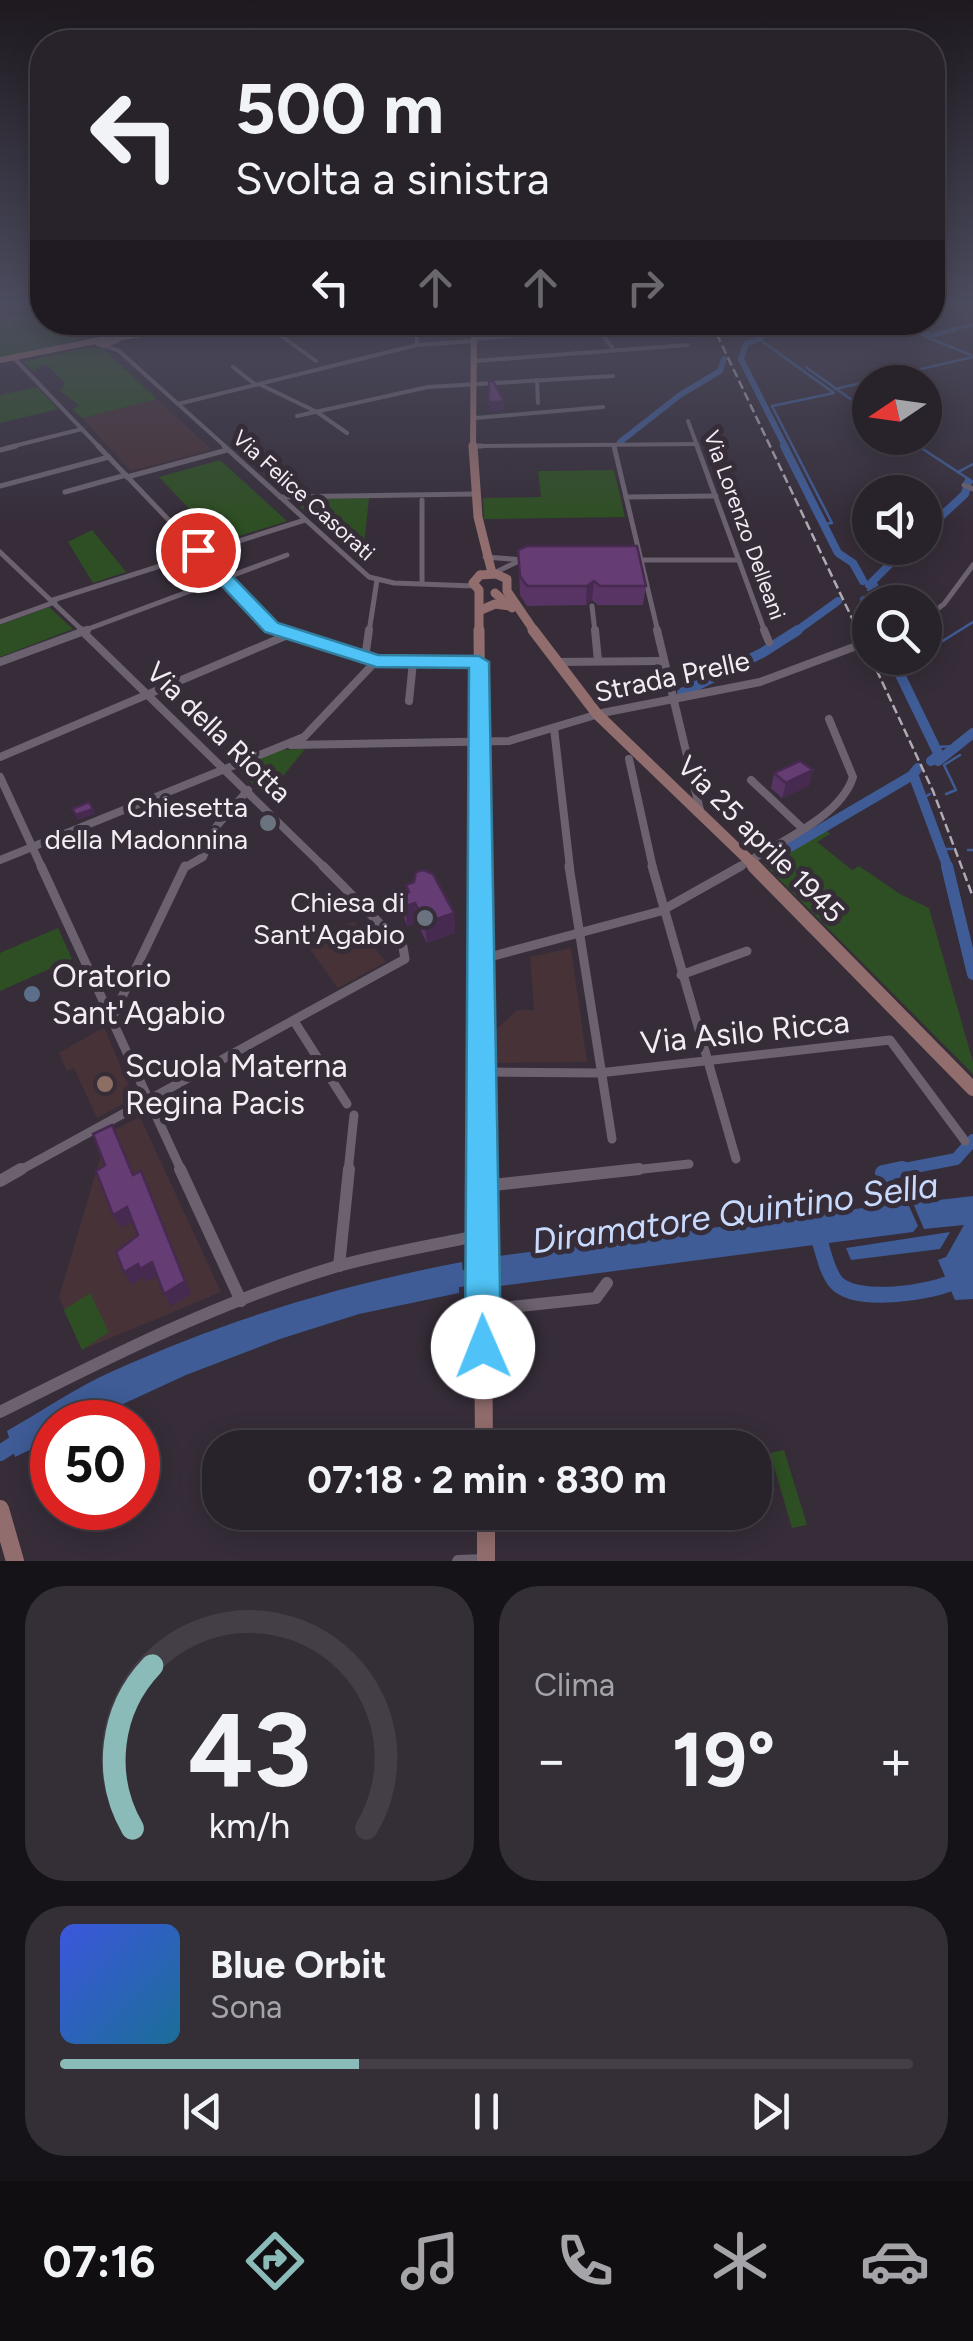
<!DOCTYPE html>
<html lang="it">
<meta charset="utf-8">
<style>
:root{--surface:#28222b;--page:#342f37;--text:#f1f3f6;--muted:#a5a4a9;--line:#443f47;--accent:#8bbbb9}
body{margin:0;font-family:Figtree,sans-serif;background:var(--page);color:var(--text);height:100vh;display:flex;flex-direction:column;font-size:38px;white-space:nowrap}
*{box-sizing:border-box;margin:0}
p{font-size:32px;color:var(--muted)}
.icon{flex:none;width:55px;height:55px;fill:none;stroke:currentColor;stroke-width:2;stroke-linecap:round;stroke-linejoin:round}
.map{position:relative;height:1561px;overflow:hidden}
.details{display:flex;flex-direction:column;gap:25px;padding:25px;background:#161318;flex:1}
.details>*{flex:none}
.guide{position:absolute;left:30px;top:30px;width:915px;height:305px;border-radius:40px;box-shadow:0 5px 25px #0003,0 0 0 2px var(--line);background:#28222b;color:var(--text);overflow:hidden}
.needle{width:65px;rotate:257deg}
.controls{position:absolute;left:852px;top:365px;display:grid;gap:20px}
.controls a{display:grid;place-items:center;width:90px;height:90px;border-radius:50%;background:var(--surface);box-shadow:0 5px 25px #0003,0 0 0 2px var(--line);font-size:50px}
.speed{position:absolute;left:30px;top:1400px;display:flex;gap:20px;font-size:50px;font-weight:700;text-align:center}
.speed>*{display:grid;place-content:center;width:130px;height:130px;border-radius:50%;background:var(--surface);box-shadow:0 5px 25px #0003,0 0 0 2px var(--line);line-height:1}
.speed .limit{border:15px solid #d22;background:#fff;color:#111}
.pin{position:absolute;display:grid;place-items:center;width:85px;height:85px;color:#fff;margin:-42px;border:5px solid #fff;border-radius:50%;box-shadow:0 2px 10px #0007}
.me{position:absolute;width:110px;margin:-55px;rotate:359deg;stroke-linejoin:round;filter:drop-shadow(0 0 8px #0008)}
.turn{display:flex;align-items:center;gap:35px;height:210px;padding:0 40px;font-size:45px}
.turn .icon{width:130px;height:130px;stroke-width:2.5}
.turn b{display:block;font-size:70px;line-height:85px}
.lanes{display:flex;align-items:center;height:95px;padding:0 40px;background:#0003;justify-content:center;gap:50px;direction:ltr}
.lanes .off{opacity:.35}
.big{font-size:75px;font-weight:700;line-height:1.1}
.details .tile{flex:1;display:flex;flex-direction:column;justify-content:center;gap:15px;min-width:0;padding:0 35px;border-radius:40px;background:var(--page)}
.details .dial{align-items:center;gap:0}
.dial svg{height:260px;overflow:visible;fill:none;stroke:var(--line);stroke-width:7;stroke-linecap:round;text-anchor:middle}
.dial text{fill:var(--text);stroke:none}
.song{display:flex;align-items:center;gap:30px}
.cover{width:120px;height:120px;border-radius:15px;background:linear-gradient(135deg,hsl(230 70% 55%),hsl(200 70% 35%))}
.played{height:10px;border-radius:5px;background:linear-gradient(90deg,var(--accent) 35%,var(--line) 35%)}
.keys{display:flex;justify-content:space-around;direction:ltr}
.heat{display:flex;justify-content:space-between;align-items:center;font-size:55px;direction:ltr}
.details .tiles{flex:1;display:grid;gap:25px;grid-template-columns:1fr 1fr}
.tile:last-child{grid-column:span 2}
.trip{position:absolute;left:202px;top:1430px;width:570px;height:100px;border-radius:40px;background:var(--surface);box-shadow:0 5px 25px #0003,0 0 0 2px var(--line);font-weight:700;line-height:100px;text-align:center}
.tabs{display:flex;height:160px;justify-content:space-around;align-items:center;background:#100e11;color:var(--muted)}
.tabs .icon{width:70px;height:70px}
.tabs .selected{color:var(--accent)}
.tabs b{font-size:45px;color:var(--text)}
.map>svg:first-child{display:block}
</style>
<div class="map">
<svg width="973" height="1561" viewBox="0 0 973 1561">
<rect width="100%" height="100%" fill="#362d39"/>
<g fill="#463237">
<polygon points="157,399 212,450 131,471 82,418"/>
<polygon points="354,922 386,962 338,988 305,942 299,945 294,939"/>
<polygon points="571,948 587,1062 493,1063 493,1032 517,1010 534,1010 530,957"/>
<polygon points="104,1027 134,1098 97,1118 74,1068 67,1071 59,1053"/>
<polygon points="140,1117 221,1292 82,1350 59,1297 101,1155 94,1140"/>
</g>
<g fill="#2e4f23">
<polygon points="42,313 42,322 77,323 87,335 72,342 0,358 0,317"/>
<polygon points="84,348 104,349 157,399 82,418 73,410 79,405 60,391 65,383 46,364 33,371 23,362"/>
<polygon points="37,387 58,409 0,423 0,395"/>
<polygon points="220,460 287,521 221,542 159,477"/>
<polygon points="614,470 625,517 484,519 483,498 541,497 538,471"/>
<polygon points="369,498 362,563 292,499"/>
<polygon points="92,530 126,572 93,583 68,542"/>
<polygon points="49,607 73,629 0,657 0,625"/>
<polygon points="305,749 266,797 236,768 278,750"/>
<polygon points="826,830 830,834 817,842 852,870 859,866 900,894 929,908 973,1062 973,1074 764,864 768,856 775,861"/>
<polygon points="58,928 72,959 0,991 0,953"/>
<polygon points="90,1293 109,1332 82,1350 64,1310"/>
<polygon points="784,1450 807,1525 792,1528 770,1453"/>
</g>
<g fill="#3f5c97">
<polygon points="973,1196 973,1299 955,1300 938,1260 946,1257 964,1225 924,1229 913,1203"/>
<polygon points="901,1203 909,1206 918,1226 913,1232 500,1286 499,1256"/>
<polygon points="950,1232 940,1249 851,1260 846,1248"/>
<path d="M462,1262l2,24 -5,1v6l-100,21 -79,25 -94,36 -102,47h-32v17l-37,18 -8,-26c35,-20 70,-44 106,-60 113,-51 228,-86 349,-109z"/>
</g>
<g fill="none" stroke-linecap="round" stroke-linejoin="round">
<g stroke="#3f5c97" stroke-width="2.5">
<polyline points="899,322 930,334 973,325"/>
<polyline points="920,334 929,337 957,330"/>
<polyline points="924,336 971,355"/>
<polyline points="759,339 834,393 772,406 832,523 824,524"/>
<polyline points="806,367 870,413"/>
<polyline points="835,389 973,357"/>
<polyline points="906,438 973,482"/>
<polyline points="958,472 973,464"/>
<polyline points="868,590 877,585 875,582"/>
<polyline points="925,652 973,622"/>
<polyline points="897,668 916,658"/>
<polyline points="936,747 957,746"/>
<polyline points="946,794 956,790 944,765 960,755"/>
<polyline points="923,798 930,794"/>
<polyline points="943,849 952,849"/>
<polyline points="968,850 973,850"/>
</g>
<g stroke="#3f5c97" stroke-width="6">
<polyline points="100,332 134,322"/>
<polyline points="741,359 786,448"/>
<polyline points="741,359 746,344 759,339 777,322"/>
<polyline points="620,442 680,395 720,371 724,359"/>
</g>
<g stroke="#3f5c97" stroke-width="8">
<polyline points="784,446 838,553 853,563 863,581"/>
<polyline points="925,531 965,494 968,482"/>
<polyline points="869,585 906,548"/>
<polyline points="864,600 870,614"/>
<polyline points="795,632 838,601"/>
</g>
<g stroke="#3f5c97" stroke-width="10">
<polyline points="892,658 939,755 931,761"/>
<polyline points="682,693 762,653 798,630"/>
<polyline points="938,761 973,733"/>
<polyline points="918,768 913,774 948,868"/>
<polyline points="780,853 911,776"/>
</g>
<g stroke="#3f5c97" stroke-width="12">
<polyline points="947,866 973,974"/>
<polyline points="889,1172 956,1159 973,1140"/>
</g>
<g stroke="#3f5c97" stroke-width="16">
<polyline points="899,1213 883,1173 902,1169"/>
<path d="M818,1236c5,14 8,33 17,45 18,24 99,12 122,-1"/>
<polyline points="451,1280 508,1272"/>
<polyline points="0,1453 20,1440"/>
</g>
<g stroke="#6c626f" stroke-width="4">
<polyline points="262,322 316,361"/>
<polyline points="417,322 417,345"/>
<polyline points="594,322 613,349"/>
<polyline points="474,339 575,331"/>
<polyline points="103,345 119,351 227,448"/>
<polyline points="15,359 100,448"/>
<polyline points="475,361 688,345"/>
<polyline points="233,367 256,385"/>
<polyline points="537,380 538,403"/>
<polyline points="259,384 317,412 347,433"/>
<polyline points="178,404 417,345 474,341"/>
<polyline points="297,416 428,387 613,376"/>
<polyline points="475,418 603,407"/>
<polyline points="688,421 698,448"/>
<polyline points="476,446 697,444"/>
<polyline points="6,448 82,429"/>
</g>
<g stroke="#6c626f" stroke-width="5">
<polyline points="98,446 271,627 287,632"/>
<polyline points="224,446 369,577 394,583 473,586"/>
<polyline points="476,446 482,446"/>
<polyline points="614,446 658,632"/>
<polyline points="697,446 765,632"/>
<polyline points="0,450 16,446"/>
<polyline points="127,477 227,450"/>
<polyline points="964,485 973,489"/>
<polyline points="0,486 109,457"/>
<polyline points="65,492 126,475"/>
<polyline points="280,497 473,494"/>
<polyline points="626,497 716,496"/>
<polyline points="422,500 422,582"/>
<polyline points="0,552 84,632"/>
<polyline points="485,557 525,560"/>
<polyline points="639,560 739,560"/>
<polyline points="494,573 519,561"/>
<polyline points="53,600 305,520"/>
<polyline points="592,606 595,632"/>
<polyline points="925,618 944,604 973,565"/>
<polyline points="0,622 55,602"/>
<polyline points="80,632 287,555"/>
<polyline points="369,632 377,580"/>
</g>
<g stroke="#6c626f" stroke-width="8">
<polyline points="81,630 325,868"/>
<polyline points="279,630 376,661 479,662"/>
<polyline points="595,630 598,661"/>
<polyline points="657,630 700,810"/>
<polyline points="764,630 769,642"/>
<polyline points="365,658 369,630"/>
<polyline points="0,662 87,630"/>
<polyline points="557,662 662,661"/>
<polyline points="409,701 413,662"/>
<polyline points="554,728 570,868"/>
<polyline points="291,745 509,741 602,713 760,682 870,641"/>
<polyline points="0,757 290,634"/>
<polyline points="629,759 653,868"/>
<polyline points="0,777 42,868"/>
<polyline points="751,780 801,827"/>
<polyline points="0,860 304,737 376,661"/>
<polyline points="184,868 203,857 215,828 248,790"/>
<path d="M738,868c35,-24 102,-49 115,-91l-24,-58"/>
</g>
<g stroke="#6c626f" stroke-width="9">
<polyline points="41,866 182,1172"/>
<polyline points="569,866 612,1139"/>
<polyline points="652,866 736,1159"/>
<polyline points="482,959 661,911 741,866"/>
<polyline points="681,975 747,951"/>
<polyline points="112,1018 185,866"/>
<polyline points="294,1021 347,1104"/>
<polyline points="482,1072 599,1073 890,1040 965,1141"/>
<polyline points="17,1172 405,959 403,947 323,866"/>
<polyline points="348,1172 354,1115"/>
<polyline points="616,1172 689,1164"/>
</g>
<g stroke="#6c626f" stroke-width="12">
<polyline points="180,1169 241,1301"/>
<polyline points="0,1181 21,1169"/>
<polyline points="484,1186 639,1169"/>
<polyline points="339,1266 349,1169"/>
<polyline points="482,1310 596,1298 607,1283"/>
<path d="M0,1412c109,-55 220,-111 338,-146 47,-13 96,-21 143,-31"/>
<polyline points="458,1561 486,1560"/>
</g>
<g stroke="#926d6d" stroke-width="6">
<polyline points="117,340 103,345 95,341 221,322"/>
<polyline points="0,360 95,341"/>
<polyline points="473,448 474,322"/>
</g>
<g stroke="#926d6d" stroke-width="9">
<polyline points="473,446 478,517 492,573"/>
<polyline points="480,575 496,574 507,579 507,591 535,632"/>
<polyline points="495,593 512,608"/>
<polyline points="481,610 495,604 510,606"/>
<polyline points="479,632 479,590 473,583 480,575"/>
</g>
<g stroke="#926d6d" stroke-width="11">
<polyline points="479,630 481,868"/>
<polyline points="533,630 597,714 757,868"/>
</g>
<g stroke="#926d6d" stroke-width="14">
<polyline points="481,866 482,1172"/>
<polyline points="754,866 973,1089"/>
</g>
<g stroke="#926d6d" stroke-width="18">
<polyline points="482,1169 484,1448"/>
<polyline points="0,1509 15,1561"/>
<polyline points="486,1512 486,1561"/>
</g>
<g stroke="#b1aab3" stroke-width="2.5" stroke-dasharray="9 4" stroke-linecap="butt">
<polyline points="711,322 870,656"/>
<polyline points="871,658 933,791 973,897"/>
</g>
</g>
<g fill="#573463">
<polygon points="518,550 646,586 643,605 598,605 592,600 586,605 527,606 520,595"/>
<polygon points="774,773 809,786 782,798 771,788"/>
<polygon points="414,882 454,913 455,933 427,943 417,923 407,926 403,915 401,895 406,893 406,885"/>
</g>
<g fill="#472a50">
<polygon points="504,401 504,410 489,411 489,403"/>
<polygon points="594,581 592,600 586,605 587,586"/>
<polygon points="813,770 809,786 782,798 786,783"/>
<polygon points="93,809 95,814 78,820 76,815"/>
<polygon points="415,903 417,923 407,926 406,906"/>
<polygon points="454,913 455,933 427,943 425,923"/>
<polygon points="141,1171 191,1294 171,1306 164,1294"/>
<polygon points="127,1207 134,1221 121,1228 113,1215"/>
<polygon points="152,1262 159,1275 147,1282 144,1277 131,1285 124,1272 138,1264"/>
</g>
<g fill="#653c73" stroke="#472a50" stroke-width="2.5">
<polygon points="489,381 493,381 504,401 489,403"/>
<polygon points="527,546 637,546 646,586 600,586 594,581 587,586 527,586 520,576 518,550"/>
<polygon points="800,761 813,770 786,783 774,773"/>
<polygon points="89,802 93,809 76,815 72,809"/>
<polygon points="423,870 433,874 454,913 425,923 415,903 406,906 401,895 409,892 406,885 414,882 416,872"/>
<polygon points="112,1125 133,1175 141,1171 185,1281 164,1294 152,1262 140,1269 138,1264 124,1272 116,1252 138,1235 127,1207 113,1215 96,1171 105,1165 93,1134"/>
</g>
<linearGradient id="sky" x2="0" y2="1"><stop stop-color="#1e191f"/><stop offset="0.58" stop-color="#4c4c5f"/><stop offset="1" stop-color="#4c4c5f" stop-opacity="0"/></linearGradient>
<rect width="973" height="523" fill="url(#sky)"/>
<polygon fill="#4fc3f7" stroke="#337fa1" stroke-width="2.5" points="198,545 204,547 278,623 378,655 479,656 489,662 501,1347 496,1360 483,1365 470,1360 465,1347 469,668 376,667 265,632 192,554 189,550"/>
<g fill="#6b7280" stroke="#362d39" stroke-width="4">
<circle cx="268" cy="823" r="10"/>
<circle cx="425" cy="918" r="10"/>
</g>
<circle fill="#5c6f8a" stroke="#362d39" stroke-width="4" cx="32" cy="994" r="10"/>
<circle fill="#8d6e63" stroke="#362d39" stroke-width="4" cx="105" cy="1084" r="10"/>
<g text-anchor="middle" stroke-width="10" stroke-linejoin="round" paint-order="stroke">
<g font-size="22" fill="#f2edf4" stroke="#362d39">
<text transform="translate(304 495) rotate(42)" y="8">Via Felice Casorati</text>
<text transform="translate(745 525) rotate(70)" y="8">Via Lorenzo Delleani</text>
</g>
<g font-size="28" fill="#f2edf4" stroke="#362d39">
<text transform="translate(672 676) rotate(-12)" y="10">Strada Prelle</text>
<text transform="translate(219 732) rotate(44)" y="10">Via della Riotta</text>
<text transform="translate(761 839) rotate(45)" y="10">Via 25 aprile 1945</text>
</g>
<g font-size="28" fill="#f2edf4" stroke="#362d39" text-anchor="end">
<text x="248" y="817">Chiesetta<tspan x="248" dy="32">della Madonnina</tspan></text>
<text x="405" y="912">Chiesa di<tspan x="405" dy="32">Sant'Agabio</tspan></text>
</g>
<g font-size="32" fill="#f2edf4" stroke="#362d39" text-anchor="start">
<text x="52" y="987">Oratorio<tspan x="52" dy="37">Sant'Agabio</tspan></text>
<text x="125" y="1077">Scuola Materna<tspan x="125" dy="37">Regina Pacis</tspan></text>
</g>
<g font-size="32" fill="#f2edf4" stroke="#362d39">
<text transform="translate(745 1032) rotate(-6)" y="11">Via Asilo Ricca</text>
</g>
<g font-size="35" font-style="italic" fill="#c8dafd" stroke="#362d39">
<text transform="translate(735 1213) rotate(-8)" y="12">Diramatore Quintino Sella</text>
</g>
</g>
</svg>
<div class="controls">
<a><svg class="needle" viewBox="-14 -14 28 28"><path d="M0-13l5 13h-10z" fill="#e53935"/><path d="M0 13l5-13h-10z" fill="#a5a4a9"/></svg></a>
<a><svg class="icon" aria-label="sound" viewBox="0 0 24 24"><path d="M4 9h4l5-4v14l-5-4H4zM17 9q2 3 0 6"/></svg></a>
<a><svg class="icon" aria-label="search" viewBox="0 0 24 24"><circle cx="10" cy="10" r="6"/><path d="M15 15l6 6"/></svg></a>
</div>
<div class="speed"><div class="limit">50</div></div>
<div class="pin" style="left:198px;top:550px;background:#d93025"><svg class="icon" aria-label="arrive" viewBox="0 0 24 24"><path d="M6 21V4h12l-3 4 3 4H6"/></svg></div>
<svg class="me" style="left:483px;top:1347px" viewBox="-20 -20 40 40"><circle r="19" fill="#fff"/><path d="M0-13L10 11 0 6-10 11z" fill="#4fc3f7"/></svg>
<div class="trip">07:18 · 2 min · 830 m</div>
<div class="guide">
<div class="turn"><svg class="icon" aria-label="left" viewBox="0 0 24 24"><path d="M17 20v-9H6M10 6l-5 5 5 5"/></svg><div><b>500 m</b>Svolta a sinistra</div></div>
<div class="lanes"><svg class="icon" aria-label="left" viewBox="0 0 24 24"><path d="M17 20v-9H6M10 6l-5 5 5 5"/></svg><svg class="icon off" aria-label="ahead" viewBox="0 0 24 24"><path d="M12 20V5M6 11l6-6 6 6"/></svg><svg class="icon off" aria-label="ahead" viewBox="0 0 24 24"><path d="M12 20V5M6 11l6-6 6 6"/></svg><svg class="icon off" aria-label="right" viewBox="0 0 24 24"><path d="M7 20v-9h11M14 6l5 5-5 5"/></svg></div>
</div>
</div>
<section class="details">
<div class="tiles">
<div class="tile dial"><svg viewBox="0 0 100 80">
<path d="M14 69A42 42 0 1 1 86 69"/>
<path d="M14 69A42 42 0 0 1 20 19" stroke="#8bbbb9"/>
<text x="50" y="56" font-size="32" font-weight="700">43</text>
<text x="50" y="72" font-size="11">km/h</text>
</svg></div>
<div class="tile"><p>Clima</p>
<div class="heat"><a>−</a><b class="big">19°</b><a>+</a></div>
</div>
<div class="tile">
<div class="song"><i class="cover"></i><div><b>Blue Orbit</b><p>Sona</p></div></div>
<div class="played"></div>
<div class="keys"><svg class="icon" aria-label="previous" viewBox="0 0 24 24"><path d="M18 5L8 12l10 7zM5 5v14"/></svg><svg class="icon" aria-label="pause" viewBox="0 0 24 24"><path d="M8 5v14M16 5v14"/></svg><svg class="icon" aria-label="next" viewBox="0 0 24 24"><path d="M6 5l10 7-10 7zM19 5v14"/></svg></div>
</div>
</div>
</section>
<nav class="tabs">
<b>07:16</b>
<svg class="icon selected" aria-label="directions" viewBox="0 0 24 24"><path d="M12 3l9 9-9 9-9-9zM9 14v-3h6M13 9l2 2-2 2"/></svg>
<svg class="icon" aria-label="music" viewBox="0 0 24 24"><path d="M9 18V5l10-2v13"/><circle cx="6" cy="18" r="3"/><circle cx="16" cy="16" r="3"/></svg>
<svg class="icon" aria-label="phone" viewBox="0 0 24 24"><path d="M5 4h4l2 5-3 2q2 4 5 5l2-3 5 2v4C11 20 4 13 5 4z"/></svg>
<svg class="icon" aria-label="climate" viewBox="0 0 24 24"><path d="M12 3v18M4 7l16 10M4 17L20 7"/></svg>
<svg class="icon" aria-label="car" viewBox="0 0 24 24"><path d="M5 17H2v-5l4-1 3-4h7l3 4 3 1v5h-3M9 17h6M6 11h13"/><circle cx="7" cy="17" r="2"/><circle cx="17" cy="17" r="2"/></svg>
</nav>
